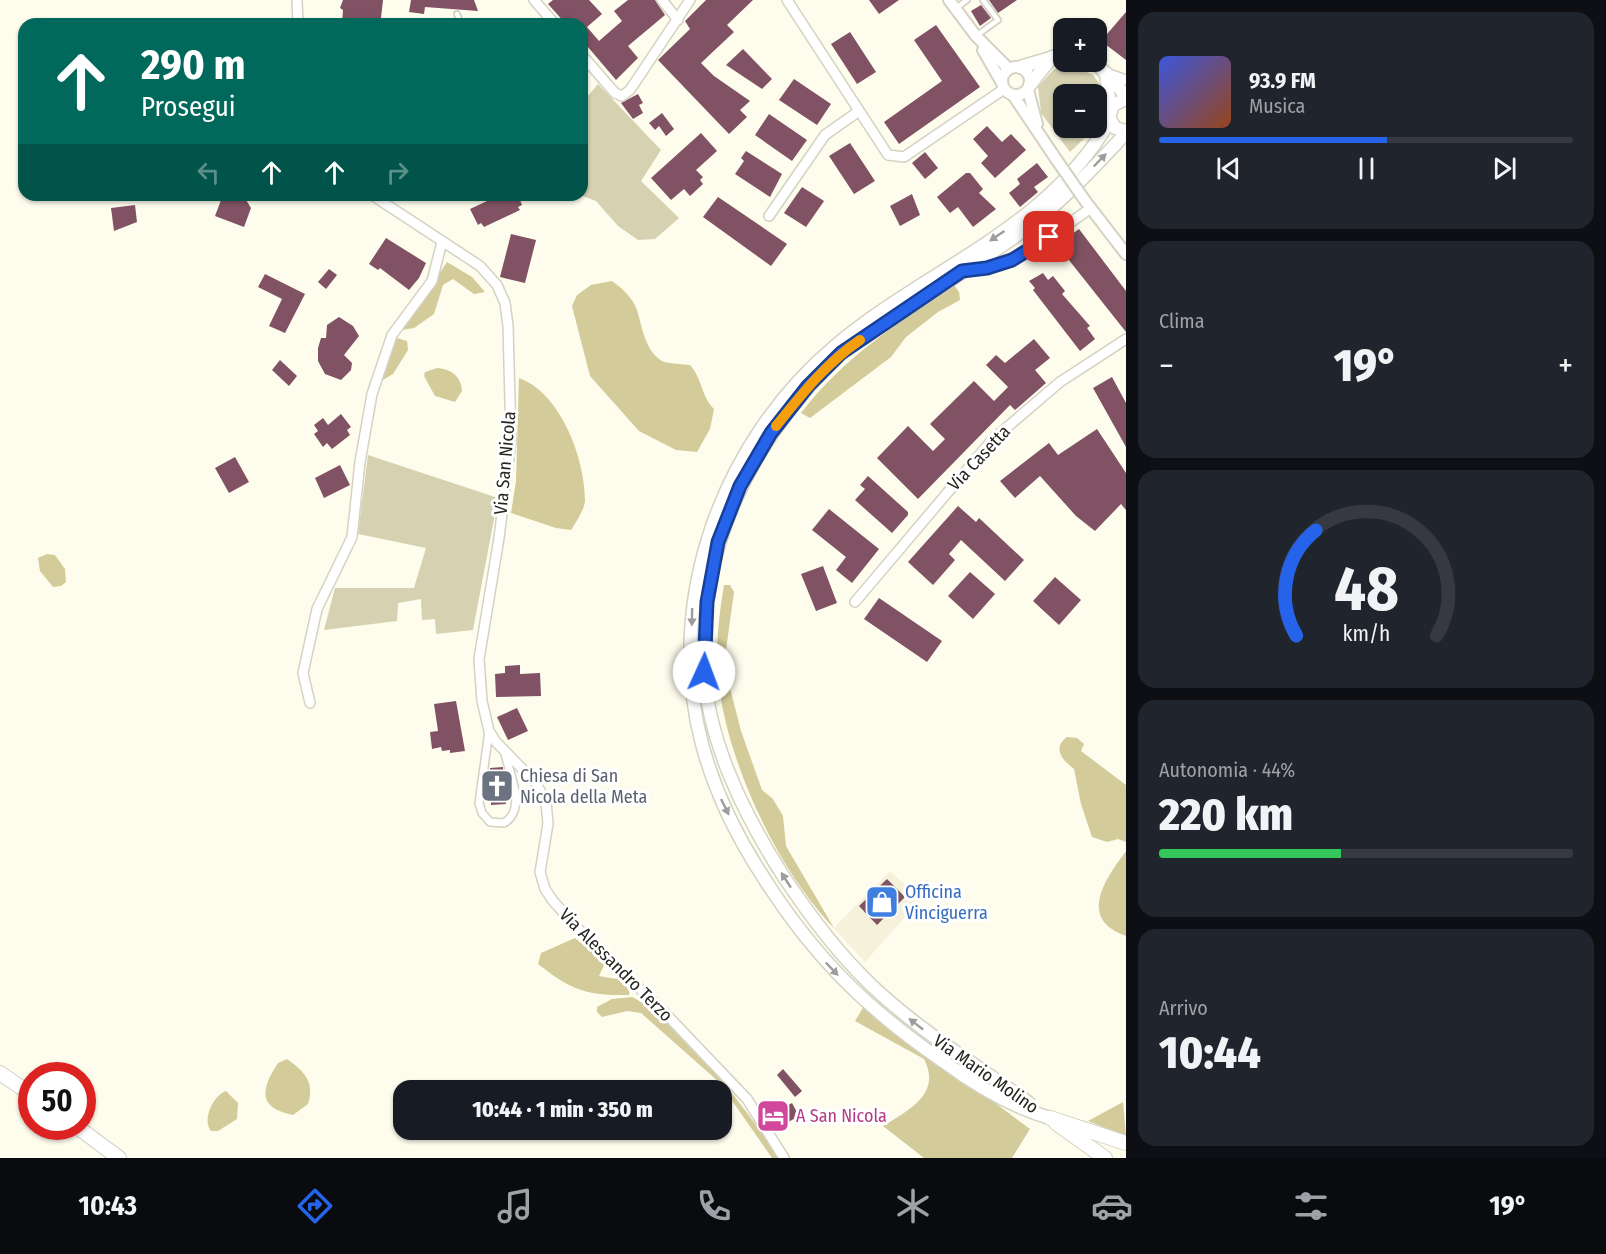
<!DOCTYPE html>
<html lang="it">
<meta charset="utf-8">
<style>
:root{--surface:#171b24;--page:#20242c;--text:#f1f3f6;--muted:#9ea1a6;--line:#363941;--accent:#2563eb}
body{margin:0;font-family:"Fira Sans Condensed",sans-serif;background:var(--page);color:var(--text);height:100vh;display:flex;flex-direction:column;font-size:22px;white-space:nowrap}
*{box-sizing:border-box;margin:0}
p{font-size:20px;color:var(--muted)}
.icon{flex:none;width:33px;height:33px;fill:none;stroke:currentColor;stroke-width:2;stroke-linecap:round;stroke-linejoin:round}
.map{position:relative;flex:1;overflow:hidden}
.sheet{display:flex;flex-direction:column;gap:12px;padding:12px;background:#0d0f14;width:480px}
.sheet>*{flex:none}
.banner{position:absolute;left:18px;top:18px;width:570px;height:183px;border-radius:18px;box-shadow:0 2px 4px #0004;background:#00695c;color:#fff;overflow:hidden}
.tools{position:absolute;left:1053px;top:18px;display:grid;gap:12px}
.tools a{display:grid;place-items:center;width:54px;height:54px;border-radius:12px;background:var(--surface);box-shadow:0 2px 4px #0004;font-size:30px}
.speed{position:absolute;left:18px;top:1062px;display:flex;gap:12px;font-size:30px;font-weight:700;text-align:center}
.speed>*{display:grid;place-content:center;width:78px;height:78px;border-radius:50%;background:var(--surface);box-shadow:0 2px 4px #0004;line-height:1}
.speed .limit{border:9px solid #d22;background:#fff;color:#111}
.pin{position:absolute;display:grid;place-items:center;width:51px;height:51px;color:#fff;margin:-26px;border-radius:12px;box-shadow:0 3px 9px #0006}
.me{position:absolute;width:66px;margin:-33px;rotate:2deg;stroke-linejoin:round;filter:drop-shadow(0 0 4px #0008)}
.turn{display:flex;align-items:center;gap:21px;height:126px;padding:0 24px;font-size:27px}
.turn .icon{width:78px;height:78px;stroke-width:2.5}
.turn b{display:block;font-size:42px;line-height:51px}
.lanes{display:flex;align-items:center;height:57px;padding:0 24px;background:#0003;justify-content:center;gap:30px;direction:ltr}
.lanes .off{opacity:.35}
.big{font-size:45px;font-weight:800;line-height:1.1}
.sheet .tile{flex:1;display:flex;flex-direction:column;justify-content:center;gap:9px;min-width:0;padding:0 21px;border-radius:18px;background:var(--page)}
.sheet .dial{align-items:center;gap:0}
.dial svg{height:156px;overflow:visible;fill:none;stroke:var(--line);stroke-width:7;stroke-linecap:round;text-anchor:middle}
.dial text{fill:var(--text);stroke:none}
.song{display:flex;align-items:center;gap:18px}
.cover{width:72px;height:72px;border-radius:9px;background:linear-gradient(135deg,hsl(230 70% 55%),hsl(20 70% 35%))}
.played{height:6px;border-radius:3px;background:linear-gradient(90deg,var(--accent) 55%,var(--line) 55%)}
.keys{display:flex;justify-content:space-around;direction:ltr}
.heat{display:flex;justify-content:space-between;align-items:center;font-size:33px;direction:ltr}
.charge{height:9px;border-radius:4px;background:linear-gradient(90deg,#34c759 44%,var(--line) 0)}
.trip{position:absolute;left:393px;top:1080px;width:339px;height:60px;border-radius:18px;background:var(--surface);box-shadow:0 2px 4px #0004;font-weight:800;line-height:60px;text-align:center}
.dock{display:flex;height:96px;justify-content:space-around;align-items:center;background:#090b0e;color:var(--muted)}
.dock .icon{width:42px;height:42px}
.dock .current{color:var(--accent)}
.dock b{font-size:27px;color:var(--text)}
main{display:flex;flex:1;min-height:0}
.map>svg:first-child{display:block}
</style>
<main>
<div class="map">
<svg width="1126" height="1158" viewBox="0 0 1126 1158">
<rect width="100%" height="100%" fill="#fefced"/>
<polygon fill="#f5f1da" points="890,871 921,899 865,962 834,928"/>
<g fill="#d6d1b1">
<polygon points="1073,66 1093,75 1104,90 1102,108 1097,125 1096,94 1064,94 1064,128 1095,128 1070,152 1041,113 1038,87 1054,69"/>
<polygon points="598,84 661,150 641,181 679,218 655,239 638,240 618,226 596,201 580,195 582,195 582,103"/>
<polygon points="368,455 498,498 473,630 436,634 435,619 422,620 421,599 398,603 397,621 324,630 335,588 414,588 426,548 358,534"/>
</g>
<g fill="#d3cb99">
<polygon points="447,262 472,277 485,292 474,294 453,279 443,285 434,314 414,328 402,330"/>
<path d="M612,281c11,8 20,16 25,29 5,16 8,41 25,51 6,3 20,3 28,4 12,13 11,31 24,44l-4,20 -13,23 -21,-2 -37,-19 -49,-55 -18,-70 5,-11 14,-10z"/>
<path d="M954,285l5,7 1,8 -22,12 -32,25 -15,20 -81,61 -9,-5c42,-55 97,-90 153,-128z"/>
<polygon points="397,338 407,341 408,350 393,374 381,381"/>
<path d="M437,368c14,1 24,8 25,23l-7,11 -20,-6 -11,-20 1,-4z"/>
<path d="M519,378c42,15 66,81 66,122 0,9 -9,22 -14,30l-15,-2 -45,-15 5,-32z"/>
<polygon points="47,554 55,555 65,569 66,582 61,586 53,587 40,571 38,558"/>
<path d="M724,585h6l4,7 -9,65 3,23 13,51 21,59 11,9 10,17 3,30 48,82c-60,-62 -116,-183 -117,-270 0,-25 3,-49 7,-73z"/>
<path d="M1067,737l10,1 7,6 -3,7 45,34v57l-8,-3 -11,3 -15,-5 -11,-33 -7,-35c-12,-9 -22,-21 -7,-32z"/>
<path d="M1126,851v85c-49,-17 -21,-57 0,-85z"/>
<path d="M575,938l30,25 -6,13 24,4 7,10 -1,5c-42,1 -58,-5 -91,-31l3,-11z"/>
<path d="M632,997c21,10 34,25 50,41 38,37 68,76 96,120h-6l-53,-76 -78,-69 -14,-2 -25,6 -5,-5v-5l15,-8z"/>
<path d="M864,1006l166,123 -18,29h-88l-41,-32c26,-16 59,-32 41,-67l-69,-38z"/>
<path d="M287,1059c17,12 28,23 21,45l-15,11c-36,-7 -32,-26 -15,-52z"/>
<path d="M226,1091l12,12 -1,16 -19,12h-7c-9,-10 1,-35 15,-40z"/>
<polygon points="1123,1102 1126,1136 1088,1121"/>
</g>
<g fill="#805263">
<polygon points="343,0 383,0 381,18 364,18 364,24 342,23 343,10 340,8"/>
<polygon points="411,0 474,0 478,11 425,7 424,14 409,12"/>
<polygon points="553,0 589,0 602,14 587,27 599,41 622,21 614,11 628,0 655,0 665,15 628,46 638,58 616,80 582,40 582,24 566,24 548,4"/>
<polygon points="706,0 753,0 727,25 734,32 701,63 714,76 750,101 740,110 747,117 729,134 658,60 690,29 685,21"/>
<polygon points="869,0 899,0 879,14"/>
<polygon points="989,0 1017,0 998,13"/>
<polygon points="981,5 991,18 980,26 971,11"/>
<polygon points="1126,12 1126,60 1101,41"/>
<polygon points="936,25 980,87 899,144 884,122 942,81 914,40"/>
<polygon points="850,32 876,72 857,84 831,44"/>
<polygon points="743,49 772,79 762,89 726,65"/>
<polygon points="794,79 831,104 817,125 779,100"/>
<polygon points="638,94 643,103 639,105 643,113 633,119 621,103"/>
<polygon points="662,113 674,129 666,136 659,126 655,130 649,123"/>
<polygon points="769,114 807,140 792,161 755,135"/>
<polygon points="987,126 1002,142 1011,134 1026,150 995,178 981,163 988,156 973,139"/>
<polygon points="701,133 717,151 696,170 703,177 700,180 703,184 690,196 684,189 671,200 651,178"/>
<polygon points="850,143 875,181 854,194 829,156"/>
<polygon points="746,151 782,174 770,197 735,174 744,161 741,158"/>
<polygon points="925,152 938,168 925,179 912,163"/>
<polygon points="1037,163 1048,177 1034,187 1038,192 1020,207 1009,193 1020,184 1017,179"/>
<polygon points="966,173 970,173 983,189 979,193 996,209 973,227 958,207 950,213 937,197"/>
<polygon points="802,187 824,201 806,227 784,213"/>
<polygon points="912,194 920,215 900,226 890,206"/>
<polygon points="223,195 243,195 251,208 244,227 215,216"/>
<polygon points="500,195 518,195 522,205 518,207 520,210 484,227 481,223 478,225 470,209"/>
<polygon points="718,197 787,244 771,266 703,217"/>
<polygon points="135,205 137,222 114,231 111,208"/>
<polygon points="1079,229 1126,291 1126,332 1057,245"/>
<polygon points="511,234 536,240 525,283 500,277"/>
<polygon points="386,238 426,263 419,278 409,290 380,268 378,270 369,264"/>
<polygon points="329,269 337,275 326,289 318,282"/>
<polygon points="1043,273 1048,280 1053,276 1065,291 1062,294 1090,326 1087,328 1095,339 1080,351 1033,290 1035,288 1029,281"/>
<polygon points="265,274 305,294 285,333 269,326 282,299 258,287"/>
<polygon points="339,317 353,326 359,336 344,355 352,363 351,370 341,380 325,374 318,361 318,348 321,338 326,338 327,325"/>
<polygon points="1034,339 1050,358 1035,370 1046,383 1015,410 1010,405 918,499 877,458 908,426 933,451 945,439 930,424 974,381 994,401 1008,387 986,365 996,355 1005,363"/>
<polygon points="280,360 297,376 289,386 272,370"/>
<polygon points="1112,377 1126,403 1126,447 1093,388"/>
<polygon points="341,414 351,427 347,430 350,435 332,449 327,443 323,447 314,434 318,431 314,425 323,418 328,425"/>
<polygon points="1097,429 1126,473 1126,510 1121,504 1095,531 1076,516 1040,476 1015,498 1000,481 1049,443 1058,455"/>
<polygon points="235,457 249,482 229,493 215,468"/>
<polygon points="340,465 350,485 324,498 315,478"/>
<polygon points="868,476 908,512 908,515 892,533 855,500 865,489 860,485"/>
<polygon points="958,506 976,522 979,518 1024,560 1005,581 961,540 949,554 955,560 933,585 908,562"/>
<polygon points="829,509 879,549 852,583 836,570 846,557 812,530"/>
<polygon points="823,566 837,603 816,611 801,574"/>
<polygon points="970,572 995,594 973,619 948,596"/>
<polygon points="1055,577 1081,600 1059,625 1033,601"/>
<polygon points="879,598 942,641 927,662 864,619"/>
<polygon points="520,665 520,674 540,673 541,696 496,697 495,674 505,673 505,666"/>
<polygon points="456,701 465,751 450,753 450,750 442,751 441,747 432,749 430,732 438,731 434,704"/>
<polygon points="517,708 528,731 508,740 497,717"/>
<polygon points="503,767 506,804 491,805 490,768"/>
<polygon points="887,879 905,897 877,925 859,906"/>
<polygon points="783,1069 802,1091 795,1097 777,1075"/>
<polygon points="792,1103 799,1116 776,1129 769,1116"/>
</g>
<g fill="none" stroke-linecap="round" stroke-linejoin="round">
<g stroke="#d4d2c3" stroke-width="8">
<g id="service">
<polyline points="956,8 967,0"/>
<polyline points="457,14 461,24"/>
<polyline points="976,36 998,20 983,0"/>
</g>
</g>
<g stroke="#d4d2c3" stroke-width="10">
<path id="pedestrian" d="M489,731l-10,72 3,10 8,9 14,1c23,-14 6,-48 1,-69"/>
</g>
<g stroke="#d4d2c3" stroke-width="12">
<g id="minor">
<polyline points="297,0 298,24"/>
<polyline points="534,0 555,24"/>
<polyline points="662,0 678,20"/>
<polyline points="787,0 888,155 904,157 1004,89"/>
<polyline points="582,55 615,93 622,96 630,90 690,0"/>
<polyline points="1109,74 1126,80"/>
<polyline points="372,195 480,266 497,285 505,303 508,326 511,440 499,538 479,659 482,701 489,731 496,742 536,783 546,802 548,824 540,872 545,889 553,901 584,935 665,1013 747,1099 784,1158"/>
<polyline points="769,216 825,135 859,111"/>
<path d="M967,271c52,-8 82,-34 124,-63"/>
<polyline points="855,602 992,440 1060,382 1126,339"/>
<polyline points="310,703 303,673 317,609 352,537 360,462 372,394 392,335 432,281 442,242"/>
</g>
</g>
<g stroke="#d4d2c3" stroke-width="14">
<g id="tertiary">
<polyline points="949,0 976,36 1009,69"/>
<polyline points="983,50 1002,83"/>
<circle cx="1016" cy="81" r="14"/>
<polyline points="1028,90 1037,124"/>
<polyline points="1013,95 1058,162"/>
<polyline points="1086,202 1126,254"/>
</g>
</g>
<g stroke="#d4d2c3" stroke-width="15">
<g id="secondary">
<polyline points="1095,62 1121,90 1126,99"/>
<polyline points="1020,67 1064,54"/>
<polyline points="1106,73 1110,109"/>
<polyline points="1030,85 1052,57"/>
<polyline points="1126,99 1113,105 1109,117 1115,128 1126,131"/>
<path d="M1029,1103c-54,-39 -111,-73 -159,-119 -33,-32 -63,-72 -88,-110 -38,-60 -73,-130 -78,-203 -7,-122 47,-231 133,-314 15,-15 36,-26 53,-37 41,-28 83,-54 123,-82 43,-30 78,-67 113,-105"/>
<path d="M1050,1118c-38,-11 -75,-33 -106,-56 -80,-55 -133,-108 -184,-190 -25,-39 -46,-83 -58,-128 -38,-143 20,-302 132,-397 91,-78 214,-117 276,-227"/>
</g>
</g>
<g stroke="#d4d2c3" stroke-width="16">
<g id="primary">
<polyline points="0,1073 32,1095"/>
<polyline points="1050,1118 1126,1143"/>
<polyline points="1056,1123 1105,1158"/>
<polyline points="76,1126 119,1158"/>
</g>
</g>
<use href="#service" stroke="#fff" stroke-width="4.5"/>
<use href="#pedestrian" stroke="#fff" stroke-width="7"/>
<use href="#minor" stroke="#fff" stroke-width="9"/>
<use href="#tertiary" stroke="#fff" stroke-width="10"/>
<use href="#secondary" stroke="#fff" stroke-width="12"/>
<use href="#primary" stroke="#fff" stroke-width="14"/>
<g stroke="#d4d2c3" stroke-width="14" stroke-linecap="butt">
<polyline id="tertiary-bridge" points="1058,162 1086,202"/>
</g>
<use href="#tertiary-bridge" stroke="#fff" stroke-width="10"/>
</g>
<defs><path id="oneway-solid" d="M-6-.8H1V-3.2L6.5 0L1 3.2V.8H-6Z" transform="scale(1.5)"/></defs>
<g fill="#9d9d9b">
<use href="#oneway-solid" transform="translate(1100 160) rotate(-46)"/>
<use href="#oneway-solid" transform="translate(997 236) rotate(146)"/>
<use href="#oneway-solid" transform="translate(692 617) rotate(91)"/>
<use href="#oneway-solid" transform="translate(725 807) rotate(64)"/>
<use href="#oneway-solid" transform="translate(786 880) rotate(-123)"/>
<use href="#oneway-solid" transform="translate(832 969) rotate(46)"/>
<use href="#oneway-solid" transform="translate(916 1024) rotate(-142)"/>
</g>
<g fill="none" stroke-linecap="round" stroke-linejoin="round">
<g stroke="#184099" stroke-width="15">
<polyline id="route" points="704,672 707,602 718,542 740,486 771,433 808,386 841,353 962,271 987,268 1012,260 1049,237"/>
</g>
<use href="#route" stroke="#2563eb" stroke-width="10"/>
<path stroke="#f59e0b" stroke-width="10" d="M776,426c26,-32 50,-63 84,-86"/>
</g>
<defs>
<g id="church-square" transform="scale(1.725)"><rect x="-9" y="-9" width="18" height="18" rx="4" fill="#6b7280" stroke="#fff"/><path d="M-1.2-6h2.4v3.5h3.3v2.4h-3.3V6h-2.4V-.1h-3.3v-2.4h3.3Z" fill="#fff"/></g>
<g id="shop-square" transform="scale(1.725)"><rect x="-9" y="-9" width="18" height="18" rx="4" fill="#3f7fe0" stroke="#fff"/><path d="M-5-2.5h2.3a2.7 3.5 0 0 1 5.4 0H5L5.5 6h-11ZM-1.5-2.5h3a1.5 2.3 0 0 0-3 0Z" fill="#fff"/></g>
<g id="hotel-square" transform="scale(1.725)"><rect x="-9" y="-9" width="18" height="18" rx="4" fill="#d1479c" stroke="#fff"/><path d="M-6-4.5h1.5V1H6V5H4.5V3h-9V5H-6ZM-4 0a1.8 1.8 0 1 1 3.6 0ZM.5 0V-2.5h3Q6-2.5 6 0Z" fill="#fff"/></g>
</defs>
<g fill-rule="evenodd">
<use href="#church-square" x="497" y="786"/>
<use href="#shop-square" x="882" y="902"/>
<use href="#hotel-square" x="773" y="1116"/>
</g>
<g text-anchor="middle" stroke-width="6" stroke-linejoin="round" paint-order="stroke">
<g font-size="18" fill="#262520" stroke="#fff">
<text transform="translate(979 458) rotate(-47)" y="6">Via Casetta</text>
<text transform="translate(505 463) rotate(-85)" y="6">Via San Nicola</text>
<text transform="translate(616 965) rotate(45)" y="6">Via Alessandro Terzo</text>
<text transform="translate(986 1074) rotate(35)" y="6">Via Mario Molino</text>
</g>
<g font-size="18" fill="#5b616d" stroke="#fff" text-anchor="start">
<text x="520" y="782">Chiesa di San<tspan x="520" dy="21">Nicola della Meta</tspan></text>
</g>
<g font-size="18" fill="#366cbe" stroke="#fff" text-anchor="start">
<text x="905" y="898">Officina<tspan x="905" dy="21">Vinciguerra</tspan></text>
</g>
<g font-size="18" fill="#b23c85" stroke="#fff" text-anchor="start">
<text x="796" y="1122">A San Nicola</text>
</g>
</g>
</svg>
<div class="tools">
<a>+</a>
<a>−</a>
</div>
<div class="speed"><div class="limit">50</div></div>
<div class="pin" style="left:1049px;top:237px;background:#d93025"><svg class="icon" aria-label="arrive" viewBox="0 0 24 24"><path d="M6 21V4h12l-3 4 3 4H6"/></svg></div>
<svg class="me" style="left:704px;top:672px" viewBox="-20 -20 40 40"><circle r="19" fill="#fff"/><path d="M0-13L10 11 0 6-10 11z" fill="#2563eb"/></svg>
<div class="trip">10:44 · 1 min · 350 m</div>
<div class="banner">
<div class="turn"><svg class="icon" aria-label="ahead" viewBox="0 0 24 24"><path d="M12 20V5M6 11l6-6 6 6"/></svg><div><b>290 m</b>Prosegui</div></div>
<div class="lanes"><svg class="icon off" aria-label="left" viewBox="0 0 24 24"><path d="M17 20v-9H6M10 6l-5 5 5 5"/></svg><svg class="icon" aria-label="ahead" viewBox="0 0 24 24"><path d="M12 20V5M6 11l6-6 6 6"/></svg><svg class="icon" aria-label="ahead" viewBox="0 0 24 24"><path d="M12 20V5M6 11l6-6 6 6"/></svg><svg class="icon off" aria-label="right" viewBox="0 0 24 24"><path d="M7 20v-9h11M14 6l5 5-5 5"/></svg></div>
</div>
</div>
<section class="sheet">
<div class="tile">
<div class="song"><i class="cover"></i><div><b>93.9 FM</b><p>Musica</p></div></div>
<div class="played"></div>
<div class="keys"><svg class="icon" aria-label="previous" viewBox="0 0 24 24"><path d="M18 5L8 12l10 7zM5 5v14"/></svg><svg class="icon" aria-label="pause" viewBox="0 0 24 24"><path d="M8 5v14M16 5v14"/></svg><svg class="icon" aria-label="next" viewBox="0 0 24 24"><path d="M6 5l10 7-10 7zM19 5v14"/></svg></div>
</div>
<div class="tile"><p>Clima</p>
<div class="heat"><a>−</a><b class="big">19°</b><a>+</a></div>
</div>
<div class="tile dial"><svg viewBox="0 0 100 80">
<path d="M14 69A42 42 0 1 1 86 69"/>
<path d="M14 69A42 42 0 0 1 24 15" stroke="#2563eb"/>
<text x="50" y="56" font-size="32" font-weight="700">48</text>
<text x="50" y="72" font-size="11">km/h</text>
</svg></div>
<div class="tile"><p>Autonomia · 44%</p><b class="big">220 km</b><div class="charge"></div></div>
<div class="tile"><p>Arrivo</p><b class="big">10:44</b></div>
</section>
</main>
<nav class="dock">
<b>10:43</b>
<svg class="icon current" aria-label="directions" viewBox="0 0 24 24"><path d="M12 3l9 9-9 9-9-9zM9 14v-3h6M13 9l2 2-2 2"/></svg>
<svg class="icon" aria-label="music" viewBox="0 0 24 24"><path d="M9 18V5l10-2v13"/><circle cx="6" cy="18" r="3"/><circle cx="16" cy="16" r="3"/></svg>
<svg class="icon" aria-label="phone" viewBox="0 0 24 24"><path d="M5 4h4l2 5-3 2q2 4 5 5l2-3 5 2v4C11 20 4 13 5 4z"/></svg>
<svg class="icon" aria-label="climate" viewBox="0 0 24 24"><path d="M12 3v18M4 7l16 10M4 17L20 7"/></svg>
<svg class="icon" aria-label="car" viewBox="0 0 24 24"><path d="M5 17H2v-5l4-1 3-4h7l3 4 3 1v5h-3M9 17h6M6 11h13"/><circle cx="7" cy="17" r="2"/><circle cx="17" cy="17" r="2"/></svg>
<svg class="icon" aria-label="filters" viewBox="0 0 24 24"><path d="M4 7h16M4 17h16"/><circle cx="9" cy="7" r="2"/><circle cx="15" cy="17" r="2"/></svg>
<b>19°</b>
</nav>
